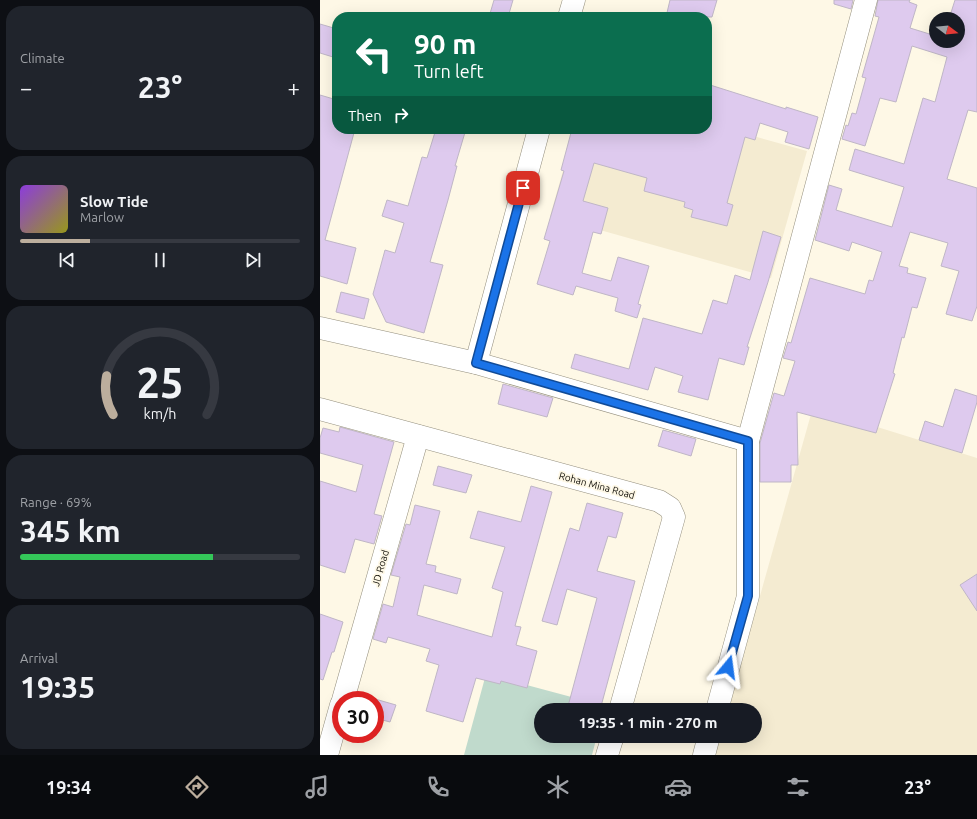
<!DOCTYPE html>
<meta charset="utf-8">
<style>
:root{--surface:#171b24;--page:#20242c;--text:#f1f3f6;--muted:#9ea1a6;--line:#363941;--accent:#bcae9d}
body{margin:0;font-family:Ubuntu,sans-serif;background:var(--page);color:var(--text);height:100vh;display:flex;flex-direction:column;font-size:15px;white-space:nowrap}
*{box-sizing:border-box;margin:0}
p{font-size:13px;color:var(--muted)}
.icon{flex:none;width:22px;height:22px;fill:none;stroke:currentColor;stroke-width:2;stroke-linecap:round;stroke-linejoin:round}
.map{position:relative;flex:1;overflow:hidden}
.drawer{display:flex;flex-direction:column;gap:6px;padding:6px;background:#0d0f14;width:320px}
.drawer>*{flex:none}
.banner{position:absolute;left:12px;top:12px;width:380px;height:122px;border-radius:16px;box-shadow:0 4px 16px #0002;background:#0b6e4f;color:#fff;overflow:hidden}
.needle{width:26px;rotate:106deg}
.tools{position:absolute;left:609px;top:12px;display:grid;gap:8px}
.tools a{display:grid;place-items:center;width:36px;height:36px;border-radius:50%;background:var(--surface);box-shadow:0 4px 16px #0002;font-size:20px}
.speed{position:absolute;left:12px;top:691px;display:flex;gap:8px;font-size:20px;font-weight:700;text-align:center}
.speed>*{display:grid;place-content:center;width:52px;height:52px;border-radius:50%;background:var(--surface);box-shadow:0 4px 16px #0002;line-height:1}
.speed .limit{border:6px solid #d22;background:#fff;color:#111}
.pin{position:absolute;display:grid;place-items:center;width:34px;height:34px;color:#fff;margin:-17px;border-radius:8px;box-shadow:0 2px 6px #0006}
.me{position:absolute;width:44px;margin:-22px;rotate:16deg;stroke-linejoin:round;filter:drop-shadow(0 0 3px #0008)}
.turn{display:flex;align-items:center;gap:14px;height:84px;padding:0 16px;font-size:18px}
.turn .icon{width:52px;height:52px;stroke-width:2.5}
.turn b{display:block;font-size:28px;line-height:34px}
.then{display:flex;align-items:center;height:38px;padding:0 16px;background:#0003;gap:8px;font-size:15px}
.big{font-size:30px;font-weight:600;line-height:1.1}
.drawer .widget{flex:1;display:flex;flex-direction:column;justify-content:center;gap:6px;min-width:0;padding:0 14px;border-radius:16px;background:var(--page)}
.drawer .dial{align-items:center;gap:0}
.dial svg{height:104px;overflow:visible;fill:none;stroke:var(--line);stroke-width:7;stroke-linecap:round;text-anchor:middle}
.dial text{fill:var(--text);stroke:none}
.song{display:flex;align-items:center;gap:12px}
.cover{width:48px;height:48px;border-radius:6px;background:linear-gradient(135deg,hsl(270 70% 55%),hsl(60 70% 35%))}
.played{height:4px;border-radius:2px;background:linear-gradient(90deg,var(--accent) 25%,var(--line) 25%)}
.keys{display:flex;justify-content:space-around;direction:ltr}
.heat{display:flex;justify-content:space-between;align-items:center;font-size:22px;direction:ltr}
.charge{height:6px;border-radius:3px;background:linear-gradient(90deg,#34c759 69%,var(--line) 0)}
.trip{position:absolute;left:214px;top:703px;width:228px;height:40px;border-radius:20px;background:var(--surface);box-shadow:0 4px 16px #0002;font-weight:600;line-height:40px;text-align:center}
.dock{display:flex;height:64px;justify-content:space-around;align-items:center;background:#090b0e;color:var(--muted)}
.dock .icon{width:28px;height:28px}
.dock .selected{color:var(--accent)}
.dock b{font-size:18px;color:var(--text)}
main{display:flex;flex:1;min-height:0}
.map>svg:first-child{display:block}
</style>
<main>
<section class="drawer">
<div class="widget"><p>Climate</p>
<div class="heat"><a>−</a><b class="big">23°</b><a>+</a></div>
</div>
<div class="widget">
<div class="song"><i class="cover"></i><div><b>Slow Tide</b><p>Marlow</p></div></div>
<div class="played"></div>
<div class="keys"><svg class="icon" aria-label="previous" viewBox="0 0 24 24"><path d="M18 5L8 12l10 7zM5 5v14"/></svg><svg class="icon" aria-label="pause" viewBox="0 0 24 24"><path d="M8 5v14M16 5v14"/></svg><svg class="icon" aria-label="next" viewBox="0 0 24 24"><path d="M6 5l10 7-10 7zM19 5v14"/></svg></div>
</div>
<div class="widget dial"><svg viewBox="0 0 100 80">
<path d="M14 69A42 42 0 1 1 86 69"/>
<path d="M14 69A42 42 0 0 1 9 39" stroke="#bcae9d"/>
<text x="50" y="56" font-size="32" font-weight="700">25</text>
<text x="50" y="72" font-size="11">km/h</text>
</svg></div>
<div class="widget"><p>Range · 69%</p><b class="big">345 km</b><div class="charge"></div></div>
<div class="widget"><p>Arrival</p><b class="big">19:35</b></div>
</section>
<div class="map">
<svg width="657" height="755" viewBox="0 0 657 755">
<rect width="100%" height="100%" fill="#fef8e6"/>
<g fill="#f4ebd1">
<polygon points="387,123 487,151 451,278 230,216 255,129 387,129"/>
<polygon points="493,407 657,458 657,755 395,755 401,736 435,736 435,710 408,710"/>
</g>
<polygon fill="#c0dacc" points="166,674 285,706 284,710 221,710 221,736 277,736 272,755 144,755"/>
<g fill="#decaee" stroke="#bfb6c6">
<polygon points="174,0 193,0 188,17 169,17"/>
<polygon points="350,0 397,0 392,17 346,17"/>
<polygon points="514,0 533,0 531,9 514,4"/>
<polygon points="558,0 590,0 589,2 597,5 590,28 616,36 616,41 638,41 638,19 629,19 635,0 657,0 657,112 648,110 627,179 657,188 657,306 652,321 626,314 639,271 621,266 628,243 590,232 579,266 588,268 587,273 606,278 597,308 592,307 584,338 582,337 573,373 575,374 556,433 477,412 478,465 471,465 471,482 440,482 440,443 454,393 464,396 475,361 463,358 468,342 471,343 490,278 545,294 549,280 553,281 562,252 532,242 529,251 495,240 509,185 522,189 516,210 572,227 584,187 529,170 535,149 584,164 603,98 615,102 627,57 592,46 576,102 560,98 545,146 522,139 526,125 528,126 532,113 536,114 546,78 542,77 559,17 555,16"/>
<polygon points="0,24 17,29 17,43 13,57 0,53"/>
<polygon points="387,84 466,109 466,107 498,117 489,149 465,142 468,132 440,123 435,140 425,137 407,203 413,205 407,226 371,217 373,210 364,207 365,202 324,191 327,178 274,163 263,201 288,208 281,234 273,232 262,273 291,281 298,257 329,266 318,304 321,305 317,318 295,311 298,298 256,286 253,295 217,284 230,241 224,239 244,171 241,170 252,129 387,129"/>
<polygon points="0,95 17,100 17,129 35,129 5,240 36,248 27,284 0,276"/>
<polygon points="116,129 146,129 135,166 137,166 128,200 110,262 123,265 104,333 66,322 53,294 65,250 75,253 84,223 62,216 67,200 88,206 102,157 107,158"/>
<polygon points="443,231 461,237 448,282 427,347 429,347 424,365 399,358 388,400 358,392 363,376 335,367 328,390 251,368 255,354 309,369 323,318 382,334 393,300 407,304 415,275 430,280"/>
<polygon points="21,292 49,299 44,319 16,312"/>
<polygon points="183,384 233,398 227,417 178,404"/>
<polygon points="635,389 657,396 657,402 642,453 599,440 605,421 623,427"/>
<polygon points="20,427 74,442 54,514 62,516 54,544 35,539 25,573 0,565 0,481 36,492 43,465 0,453 0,438 3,428 19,432"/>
<polygon points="343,430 376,439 371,456 338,446"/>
<polygon points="118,466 152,475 146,493 113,485"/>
<polygon points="211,486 232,492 195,626 201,627 196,645 217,651 207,688 181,681 180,684 156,678 143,722 106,711 119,665 106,661 110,649 68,637 66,643 53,639 63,604 73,607 80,577 71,575 86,524 90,525 95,505 120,511 106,564 116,566 115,572 141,579 137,594 104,585 97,615 172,637 183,592 172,588 185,547 150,538 158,511 201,522"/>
<polygon points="267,503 303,513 296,538 288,536 277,571 315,581 280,710 247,710 277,598 247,589 237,625 222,621 250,528 259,531"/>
<polygon points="657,574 657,611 640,585"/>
<polygon points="0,614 23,622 14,652 12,652 3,680 0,679"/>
<polygon points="55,699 76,705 70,722 55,718"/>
</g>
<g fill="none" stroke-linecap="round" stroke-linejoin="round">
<g stroke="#948f7e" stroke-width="23">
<g id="minor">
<polyline points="249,17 254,0"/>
<polyline points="0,328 156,363 428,441"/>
<polyline points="156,363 219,129"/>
<polyline points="0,409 339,501 350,508 354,517 300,710"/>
<polyline points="23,700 98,436"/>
<polyline points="397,710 428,596 428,441 546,0"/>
<polyline points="7,755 21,705"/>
<polyline points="287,755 293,736"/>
<polyline points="384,755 389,736"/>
</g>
</g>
<use href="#minor" stroke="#fff" stroke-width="22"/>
</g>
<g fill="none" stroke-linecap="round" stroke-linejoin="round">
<g stroke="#114b97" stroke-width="10">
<polyline id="route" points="203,188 156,363 428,441 428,596 408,667"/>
</g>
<use href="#route" stroke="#1a73e8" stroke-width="7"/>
</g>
<g text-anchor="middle" stroke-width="3.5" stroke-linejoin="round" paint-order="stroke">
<g font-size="10" fill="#12100a" stroke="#fef8e6">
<text transform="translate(277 485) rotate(15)" y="4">Rohan Mina Road</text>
<text transform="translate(60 568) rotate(-74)" y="4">JD Road</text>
</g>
</g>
</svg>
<div class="tools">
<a><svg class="needle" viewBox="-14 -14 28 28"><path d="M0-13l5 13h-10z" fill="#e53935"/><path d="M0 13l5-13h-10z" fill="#9ea1a6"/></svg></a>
</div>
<div class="speed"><div class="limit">30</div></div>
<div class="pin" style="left:203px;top:188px;background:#d93025"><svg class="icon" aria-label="arrive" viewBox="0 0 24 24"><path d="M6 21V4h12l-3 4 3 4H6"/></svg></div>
<svg class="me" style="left:408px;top:667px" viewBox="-20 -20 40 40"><path d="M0-17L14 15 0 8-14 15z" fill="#1a73e8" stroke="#fff" stroke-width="4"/></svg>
<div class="trip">19:35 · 1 min · 270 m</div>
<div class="banner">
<div class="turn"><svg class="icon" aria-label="left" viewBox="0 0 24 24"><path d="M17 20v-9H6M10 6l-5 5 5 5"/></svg><div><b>90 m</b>Turn left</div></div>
<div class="then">Then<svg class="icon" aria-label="right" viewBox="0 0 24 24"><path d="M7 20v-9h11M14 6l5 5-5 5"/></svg></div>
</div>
</div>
</main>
<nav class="dock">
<b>19:34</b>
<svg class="icon selected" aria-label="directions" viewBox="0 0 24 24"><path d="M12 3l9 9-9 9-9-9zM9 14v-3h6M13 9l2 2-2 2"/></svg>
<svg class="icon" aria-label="music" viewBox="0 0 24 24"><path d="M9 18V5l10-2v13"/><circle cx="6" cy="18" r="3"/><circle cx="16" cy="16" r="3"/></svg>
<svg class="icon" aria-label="phone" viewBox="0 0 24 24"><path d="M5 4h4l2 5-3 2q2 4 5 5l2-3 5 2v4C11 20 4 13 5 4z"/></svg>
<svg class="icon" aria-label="climate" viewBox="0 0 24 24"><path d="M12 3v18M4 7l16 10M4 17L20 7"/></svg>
<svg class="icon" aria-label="car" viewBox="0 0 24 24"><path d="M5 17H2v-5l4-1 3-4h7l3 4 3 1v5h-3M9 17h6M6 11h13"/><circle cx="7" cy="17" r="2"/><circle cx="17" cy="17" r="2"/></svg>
<svg class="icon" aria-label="filters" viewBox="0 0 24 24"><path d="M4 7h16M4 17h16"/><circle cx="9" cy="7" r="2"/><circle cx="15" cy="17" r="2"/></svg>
<b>23°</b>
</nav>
